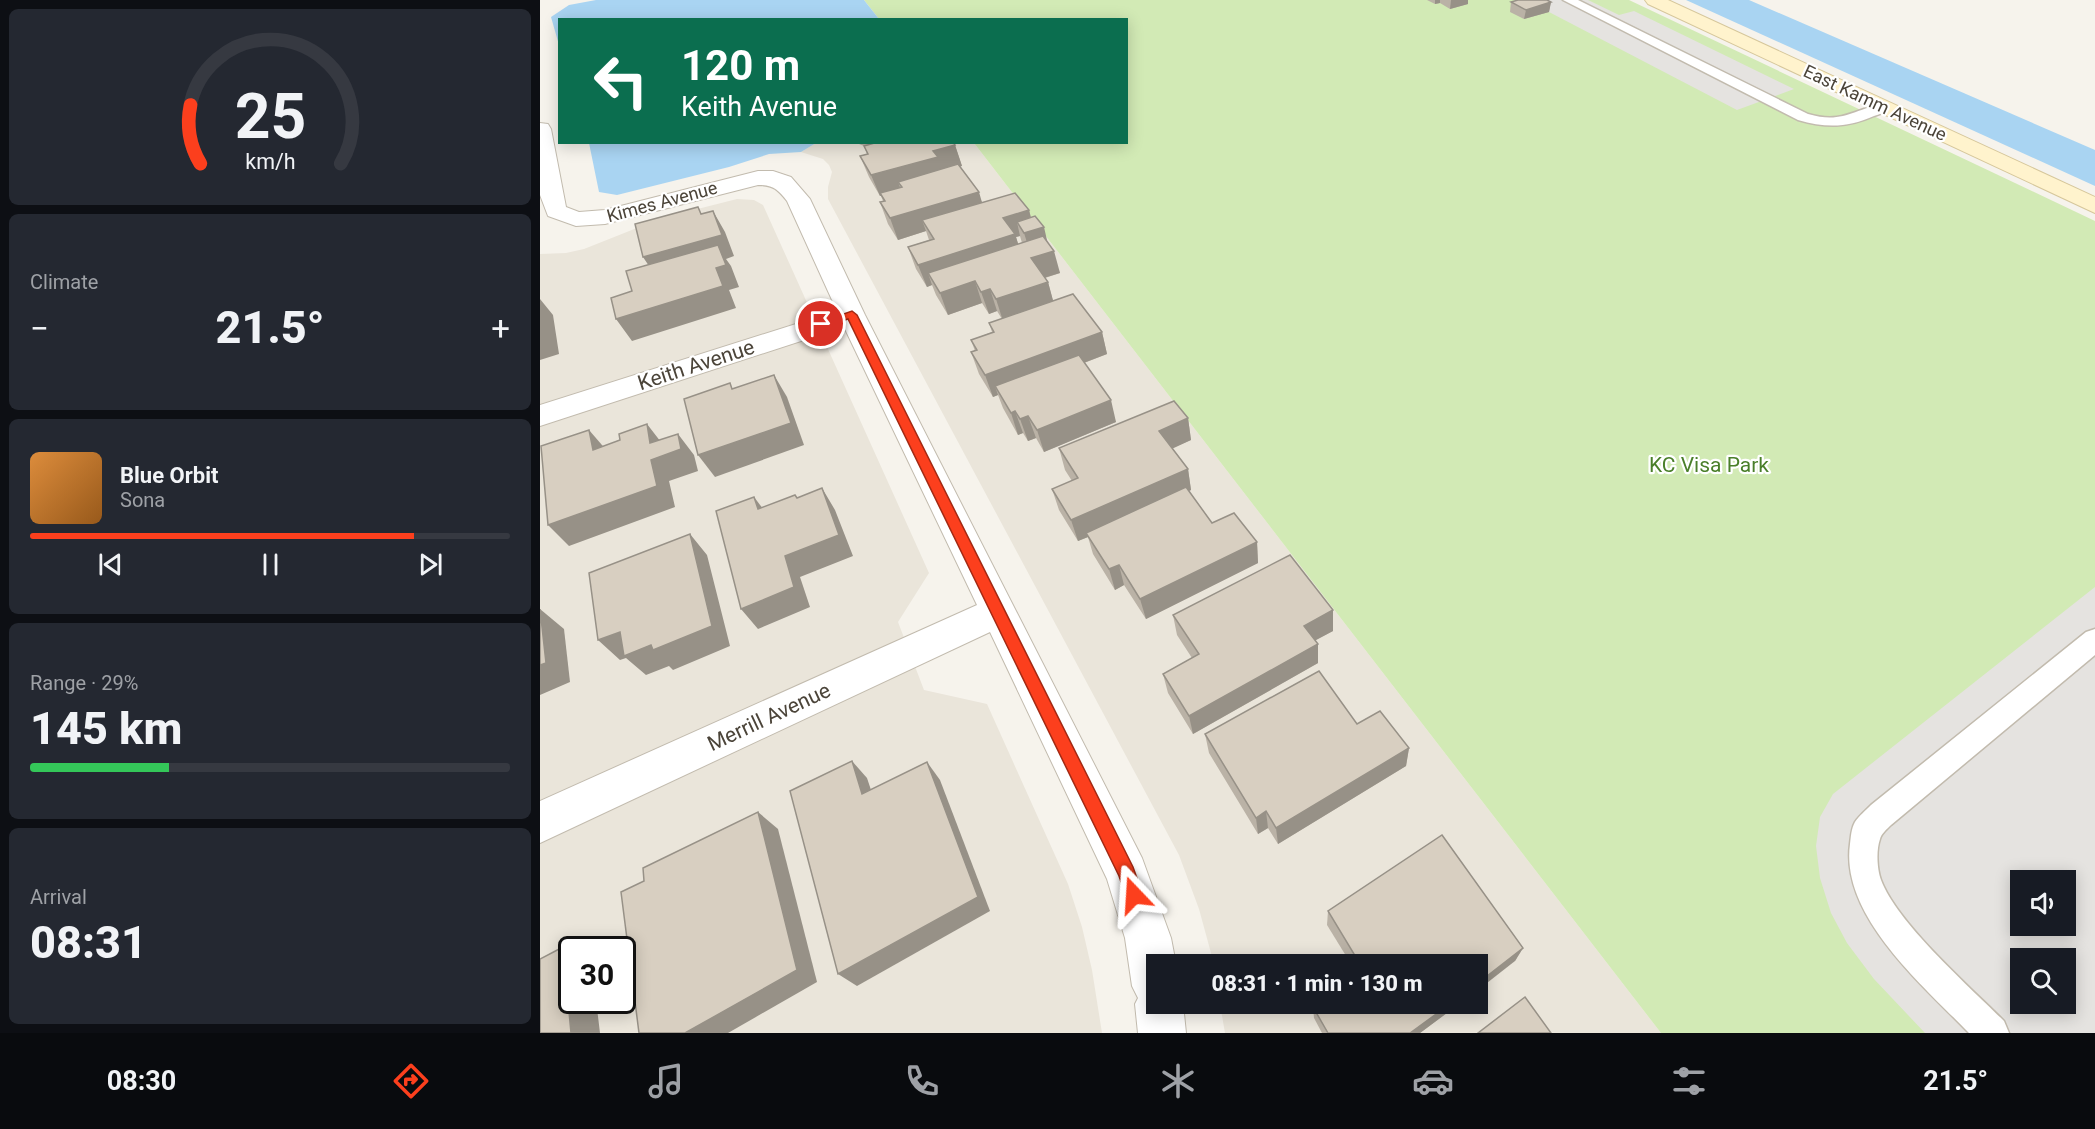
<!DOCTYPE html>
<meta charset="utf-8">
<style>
:root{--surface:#171b24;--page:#242831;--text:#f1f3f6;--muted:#9ea1a6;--line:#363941;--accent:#fc3f1d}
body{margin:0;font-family:Roboto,sans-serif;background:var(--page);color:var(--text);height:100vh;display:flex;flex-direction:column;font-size:22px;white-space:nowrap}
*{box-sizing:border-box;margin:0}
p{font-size:20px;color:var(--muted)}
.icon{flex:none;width:33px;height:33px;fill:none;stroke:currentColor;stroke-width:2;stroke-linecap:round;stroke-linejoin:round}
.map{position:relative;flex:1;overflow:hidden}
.panel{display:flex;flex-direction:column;gap:9px;padding:9px;background:#0d0f14;width:540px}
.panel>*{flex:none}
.guide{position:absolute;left:18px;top:18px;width:570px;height:126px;border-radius:0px;box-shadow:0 3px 15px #0003;background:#0b6e4f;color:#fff;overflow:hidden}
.controls{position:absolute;left:1470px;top:870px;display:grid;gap:12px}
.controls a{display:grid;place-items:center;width:66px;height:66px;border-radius:0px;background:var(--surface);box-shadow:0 3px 15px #0003;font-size:30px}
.speed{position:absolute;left:18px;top:936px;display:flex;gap:12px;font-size:30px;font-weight:700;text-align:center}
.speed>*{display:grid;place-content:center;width:78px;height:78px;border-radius:50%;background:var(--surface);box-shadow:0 3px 15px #0003;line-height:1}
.speed .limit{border:3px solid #111;border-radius:9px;background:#fff;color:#111}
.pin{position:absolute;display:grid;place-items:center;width:51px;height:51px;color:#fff;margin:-26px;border:3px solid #fff;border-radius:50%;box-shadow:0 2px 6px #0007}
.me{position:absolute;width:66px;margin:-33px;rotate:340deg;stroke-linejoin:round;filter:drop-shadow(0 0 4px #0008)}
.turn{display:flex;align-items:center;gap:21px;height:126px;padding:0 24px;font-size:27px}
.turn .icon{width:78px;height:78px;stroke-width:2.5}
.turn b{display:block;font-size:42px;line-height:51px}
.big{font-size:45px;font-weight:800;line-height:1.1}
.panel .card{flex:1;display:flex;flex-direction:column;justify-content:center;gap:9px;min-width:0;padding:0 21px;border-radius:9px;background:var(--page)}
.panel .dial{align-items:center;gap:0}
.dial svg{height:156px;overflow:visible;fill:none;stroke:var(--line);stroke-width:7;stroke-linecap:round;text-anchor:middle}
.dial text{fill:var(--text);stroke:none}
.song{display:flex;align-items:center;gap:18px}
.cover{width:72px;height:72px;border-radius:9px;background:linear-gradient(135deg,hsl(30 70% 55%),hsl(30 70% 35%))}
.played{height:6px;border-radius:3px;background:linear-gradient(90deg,var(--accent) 80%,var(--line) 80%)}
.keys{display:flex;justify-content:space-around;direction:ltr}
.heat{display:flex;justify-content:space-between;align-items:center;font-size:33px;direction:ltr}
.charge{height:9px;border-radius:4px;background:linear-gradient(90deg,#34c759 29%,var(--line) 0)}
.trip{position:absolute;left:606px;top:954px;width:342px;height:60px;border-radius:0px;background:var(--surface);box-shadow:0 3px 15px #0003;font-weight:800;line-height:60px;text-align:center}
.tab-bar{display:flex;height:96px;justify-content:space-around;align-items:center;background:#090b0e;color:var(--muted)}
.tab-bar .icon{width:42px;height:42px}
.tab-bar .active{color:var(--accent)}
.tab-bar b{font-size:27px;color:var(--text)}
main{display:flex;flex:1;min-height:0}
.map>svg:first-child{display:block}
</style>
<main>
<section class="panel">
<div class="card dial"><svg viewBox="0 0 100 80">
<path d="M14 69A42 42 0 1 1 86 69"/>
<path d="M14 69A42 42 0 0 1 9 39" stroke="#fc3f1d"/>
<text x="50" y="56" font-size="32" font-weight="700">25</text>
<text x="50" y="72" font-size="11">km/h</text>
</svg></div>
<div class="card"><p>Climate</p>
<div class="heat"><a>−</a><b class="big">21.5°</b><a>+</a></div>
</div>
<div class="card">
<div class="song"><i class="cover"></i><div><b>Blue Orbit</b><p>Sona</p></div></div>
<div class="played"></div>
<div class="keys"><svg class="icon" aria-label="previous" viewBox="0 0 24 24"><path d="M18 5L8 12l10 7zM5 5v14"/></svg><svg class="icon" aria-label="pause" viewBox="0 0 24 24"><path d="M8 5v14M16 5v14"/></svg><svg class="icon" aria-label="next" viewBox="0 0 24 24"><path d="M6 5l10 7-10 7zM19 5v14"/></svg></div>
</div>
<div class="card"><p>Range · 29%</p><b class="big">145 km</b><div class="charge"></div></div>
<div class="card"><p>Arrival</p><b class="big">08:31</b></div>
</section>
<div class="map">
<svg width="1555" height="1033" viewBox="0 0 1555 1033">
<rect width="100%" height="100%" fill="#f6f3ec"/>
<g fill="#eae5da" fill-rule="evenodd">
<polygon points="276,143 434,143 1121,1033 685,1033 680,1004 938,1004 938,964 674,964 659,909 639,855 288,199 288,187 292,172 289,165 283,159 261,152"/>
<path d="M197,199l17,1 9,5 166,368 -31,49 26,68 63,14 81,180 14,43 10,43 10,63h-562v-779l26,-1 18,-4 78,-31zM32,950h50v50h-50z"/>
</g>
<path fill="#d2eab5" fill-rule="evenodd" d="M324,0h765l466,221v812h-434l-687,-890 152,-1v-122l-247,-1zM1480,880h46v46h-46zM1480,958h46v46h-46z"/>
<g fill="#e5e3e0" fill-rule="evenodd">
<polygon points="986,0 1048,0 1079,15 1094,11 1254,89 1197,110"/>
<path d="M1555,587v446h-170l-51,-54 -27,-36 -16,-30 -11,-35 -4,-32 4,-29 13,-23zM1480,880h46v46h-46zM1480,958h46v46h-46z"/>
</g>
<g fill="#a9d4f2">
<polygon points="56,0 324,0 339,19 20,20 19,45 11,17 29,5"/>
<polygon points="1146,0 1209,0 1555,150 1555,186"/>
<polygon points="49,143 50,142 276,143 261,152 229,154 189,167 77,195 59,192"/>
</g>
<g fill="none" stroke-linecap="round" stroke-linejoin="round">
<g stroke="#c2bbae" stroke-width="3">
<g id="lane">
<path d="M1023,0h15l230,114c34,10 45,-4 76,-11l7,4c-4,5 -11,7 -17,9 -27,12 -48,12 -76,4z"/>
<path d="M1555,629v26l-204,170c-4,4 -10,9 -11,14 -4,11 -3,30 1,41 16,43 89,107 123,141l5,12h-40c-45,-47 -129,-117 -119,-189 1,-7 1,-15 5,-22 4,-6 11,-12 16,-17l215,-173z"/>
</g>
</g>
<g stroke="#c2bbae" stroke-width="2">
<path id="street" d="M0,123l8,1 3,5 15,78 13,5 26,-2 153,-39h15l18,6 19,22 55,116 277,543 29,80 5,26h-20v40h27l3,29h-48l-3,-29 3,-6 -6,-12 -7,-48 -18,-59 -117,-247 -450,211v-42l437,-196 -133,-278 -304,99v-21l297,-94 -50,-110c-9,-11 -13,-16 -29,-16l-153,39 -29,2 -28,-10 -8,-21z"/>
</g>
<g stroke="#d6c79b" stroke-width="2">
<polygon id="secondary" points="1105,0 1128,0 1555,197 1555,213 1108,4"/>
</g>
<use href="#lane" fill="#fff" fill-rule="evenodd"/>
<use href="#street" fill="#fff" fill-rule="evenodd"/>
<use href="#secondary" fill="#fff3cd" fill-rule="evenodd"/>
</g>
<g fill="#bab2a6" fill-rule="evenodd">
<polygon points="887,0 928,0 928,4 910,9 900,3 895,4"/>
<polygon points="971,2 1011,2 1009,12 984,19 970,12"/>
<path d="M314,142h99l2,3 7,21h-2l22,36 47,8 2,8 16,24 13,31 -15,5 3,4 5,19 49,31 5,22 -23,9 32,59 -72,30 -8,-14 -8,3 -5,-8 -5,2 -15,-27 -5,-13 -5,2 -14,-23 -8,-22 4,-1 -4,-11 21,-8 -3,-9 13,-4 -5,-8 -8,3 -7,-11 -34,12 -12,-20 -4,-10 -5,2 -11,-18 -8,-22 21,-7 -3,-9 -28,9 -10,-16 -8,-22 3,-1 -2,-5h-1l-11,-19 -9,-21 7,-2 -3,-8zM480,236l2,7 -4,1 -2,-7z"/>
<polygon points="648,418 651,440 632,448 648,469 651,490 649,491 672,523 717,542 718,563 606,619 584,585 575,590 553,554 548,537 538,541 519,510 512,489 532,481 525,470 519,448"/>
<polygon points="793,610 793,631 775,640 778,644 778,663 653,734 628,693 623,674 652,658 637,635 633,615"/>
<polygon points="817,724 869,748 866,766 738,844 728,828 718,834 669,753 665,734"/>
<polygon points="788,911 983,948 975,961 938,964 811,964 787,925"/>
<polygon points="779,1004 919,1004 880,1033 782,1033 774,1018 773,1007"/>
</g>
<g fill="#979187">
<polygon points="895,0 900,0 900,3 895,4"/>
<polygon points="911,0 928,0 928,4 910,9"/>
<polygon points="1011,2 1009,12 984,19 986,10"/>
<polygon points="415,145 422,166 403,171 362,187 358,182 361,190 340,196 331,175 393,151"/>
<polygon points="439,192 445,213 382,220 386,231 358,240 350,218"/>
<polygon points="489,210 494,230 504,227 509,249 491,255 484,233 477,222 480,236 476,237 482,256 388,273 392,285 387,287 378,265 463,218"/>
<polygon points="173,211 185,232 194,256 186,259 191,266 199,287 189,290 196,308 92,341 76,319 117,278 103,257"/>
<polygon points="514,251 520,273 497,280 491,258"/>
<polygon points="435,281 442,303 408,315 400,293"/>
<polygon points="508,282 514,304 463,321 456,299"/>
<polygon points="450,289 457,311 449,314 441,292"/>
<polygon points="0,299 13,315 19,354 0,360"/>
<polygon points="562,332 567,354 460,395 455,386 458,395 453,397 445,375"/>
<polygon points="234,375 247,397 264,445 175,477 158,455"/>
<polygon points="571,400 576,422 504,452 497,430"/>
<polygon points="475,411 483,433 478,435 471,413"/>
<polygon points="488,416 496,438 488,441 480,419"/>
<polygon points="648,418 651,440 623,453 619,431"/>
<polygon points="107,424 124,446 138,434 154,455 158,471 129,481 135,507 29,546 8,525 110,443"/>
<polygon points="49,430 68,452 53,450"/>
<polygon points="648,469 651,490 549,537 546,533 548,537 538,541 531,520"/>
<polygon points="282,488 295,510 313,556 260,577 270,607 218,629 201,609 245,556"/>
<polygon points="214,497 230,518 218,509"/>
<polygon points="150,534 167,555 190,646 133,670 129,666 106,675 86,658 80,660 58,640 80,632"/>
<polygon points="717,542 718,563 606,619 600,599"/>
<polygon points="579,565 584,585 575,590 569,569"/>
<polygon points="0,609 24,629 30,682 0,695"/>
<polygon points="793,610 793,631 765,646 764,626"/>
<polygon points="778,644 778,663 653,734 649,716"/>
<polygon points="869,748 866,766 738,844 736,828"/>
<polygon points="312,761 327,778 338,811 322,794"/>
<polygon points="387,762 400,780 450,911 317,986 298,974"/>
<polygon points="726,811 728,828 718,834 716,818"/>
<polygon points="218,812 238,829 277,982 188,1033 145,1033"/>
<polygon points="23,947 32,951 32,1000 56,1000 60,1033 31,1033"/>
<polygon points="983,948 975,961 938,990 938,983"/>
<polygon points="910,1004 919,1004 880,1033 870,1033"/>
</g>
<g fill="#d8cfc1" stroke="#979187" stroke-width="1.5">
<polygon points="978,0 1007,0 1011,2 986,10 971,2"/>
<polygon points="338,142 413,142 415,145 393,151 398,157 331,175 320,156 328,154 324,146"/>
<polygon points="418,164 439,192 350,218 340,202 345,201 340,193 362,187 358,182"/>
<polygon points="475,193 489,210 463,218 475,234 378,265 368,247 394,239 382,220"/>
<polygon points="158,207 161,214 173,211 182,235 103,257 95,224"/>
<polygon points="495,216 504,227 484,233 477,222"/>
<polygon points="503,236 514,251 491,258 508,282 456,299 450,289 441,292 435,281 400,293 388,273"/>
<polygon points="178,245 186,265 176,268 183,286 76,319 71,298 92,291 86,271"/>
<polygon points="533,294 562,332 445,375 431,352 437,350 431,340 454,332 449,323"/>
<polygon points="539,355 571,400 497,430 488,416 480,419 475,411 471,413 455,386"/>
<polygon points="234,375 251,423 158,455 144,399 190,383 192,389"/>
<polygon points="634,401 648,418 619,431 648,469 531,520 512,489 538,478 519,448"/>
<polygon points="107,424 110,443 138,434 141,449 111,460 117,486 8,525 1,446 49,430 53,450 80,440 79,434"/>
<polygon points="646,487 672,523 694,513 717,542 600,599 579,565 569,569 546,533"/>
<polygon points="282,488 299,535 245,556 254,587 201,609 176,511 214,497 218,509 255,495 257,498"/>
<polygon points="150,534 172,626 113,650 111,645 84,656 80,632 58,640 49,573"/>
<polygon points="750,555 793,610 764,626 778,644 649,716 623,674 659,654 633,615"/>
<polygon points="0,609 6,663 0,665"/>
<polygon points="779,671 817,724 840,711 869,748 736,828 726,811 716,818 665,734"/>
<polygon points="312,761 322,794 387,762 438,897 298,974 250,791"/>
<polygon points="218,812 257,970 145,1033 99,1033 81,892 104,881 103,868"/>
<polygon points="902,835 983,948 938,983 938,964 820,964 788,911"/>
<polygon points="23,947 31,1033 0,1033 0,959"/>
<polygon points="985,997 1011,1033 938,1033"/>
<polygon points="779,1004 910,1004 870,1033 788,1033 773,1007"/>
</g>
<polygon fill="#fc3f1d" stroke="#a42913" stroke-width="1.5" points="312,311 317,315 593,867 603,895 600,902 594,904 588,902 579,876 308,319 281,328 275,324"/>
<g text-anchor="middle" stroke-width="4.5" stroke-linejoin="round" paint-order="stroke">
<g font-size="18" fill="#4b4439" stroke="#fff">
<text transform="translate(1335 103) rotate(25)" y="6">East Kamm Avenue</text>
<text transform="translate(122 202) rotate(-15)" y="6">Kimes Avenue</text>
</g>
<g font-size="21" fill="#4b4439" stroke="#fff">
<text transform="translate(156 365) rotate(-18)" y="7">Keith Avenue</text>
<text transform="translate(229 717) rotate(-25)" y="7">Merrill Avenue</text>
</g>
<g font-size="21" fill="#4a7f2a" stroke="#fff">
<text x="1169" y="472">KC Visa Park</text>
</g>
</g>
</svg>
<div class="controls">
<a><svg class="icon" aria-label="sound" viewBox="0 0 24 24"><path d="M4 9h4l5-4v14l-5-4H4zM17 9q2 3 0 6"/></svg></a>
<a><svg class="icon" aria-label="search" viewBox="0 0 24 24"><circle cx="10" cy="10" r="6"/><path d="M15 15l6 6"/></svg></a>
</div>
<div class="speed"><div class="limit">30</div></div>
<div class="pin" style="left:281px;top:324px;background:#d93025"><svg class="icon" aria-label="arrive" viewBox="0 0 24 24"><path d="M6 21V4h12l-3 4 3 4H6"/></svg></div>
<svg class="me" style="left:594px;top:895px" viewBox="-20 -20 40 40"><path d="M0-17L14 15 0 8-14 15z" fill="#fc3f1d" stroke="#fff" stroke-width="4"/></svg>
<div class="trip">08:31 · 1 min · 130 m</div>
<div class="guide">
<div class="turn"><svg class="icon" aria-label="left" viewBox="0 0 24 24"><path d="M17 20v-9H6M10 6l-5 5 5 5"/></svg><div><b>120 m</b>Keith Avenue</div></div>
</div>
</div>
</main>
<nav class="tab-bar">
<b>08:30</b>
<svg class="icon active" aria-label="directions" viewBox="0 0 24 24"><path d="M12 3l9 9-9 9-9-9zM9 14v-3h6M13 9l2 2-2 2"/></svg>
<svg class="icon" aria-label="music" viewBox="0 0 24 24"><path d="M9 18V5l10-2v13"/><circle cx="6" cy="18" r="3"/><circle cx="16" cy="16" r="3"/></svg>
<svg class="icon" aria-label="phone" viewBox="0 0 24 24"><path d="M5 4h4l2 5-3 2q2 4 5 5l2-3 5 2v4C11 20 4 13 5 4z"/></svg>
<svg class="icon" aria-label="climate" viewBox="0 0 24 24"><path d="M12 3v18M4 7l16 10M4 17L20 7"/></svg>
<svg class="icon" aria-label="car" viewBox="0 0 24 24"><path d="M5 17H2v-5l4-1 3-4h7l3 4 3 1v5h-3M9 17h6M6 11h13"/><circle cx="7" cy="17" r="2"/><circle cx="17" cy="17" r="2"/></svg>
<svg class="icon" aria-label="filters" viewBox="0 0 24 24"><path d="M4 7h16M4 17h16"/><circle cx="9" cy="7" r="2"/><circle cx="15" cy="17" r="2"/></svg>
<b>21.5°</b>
</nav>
